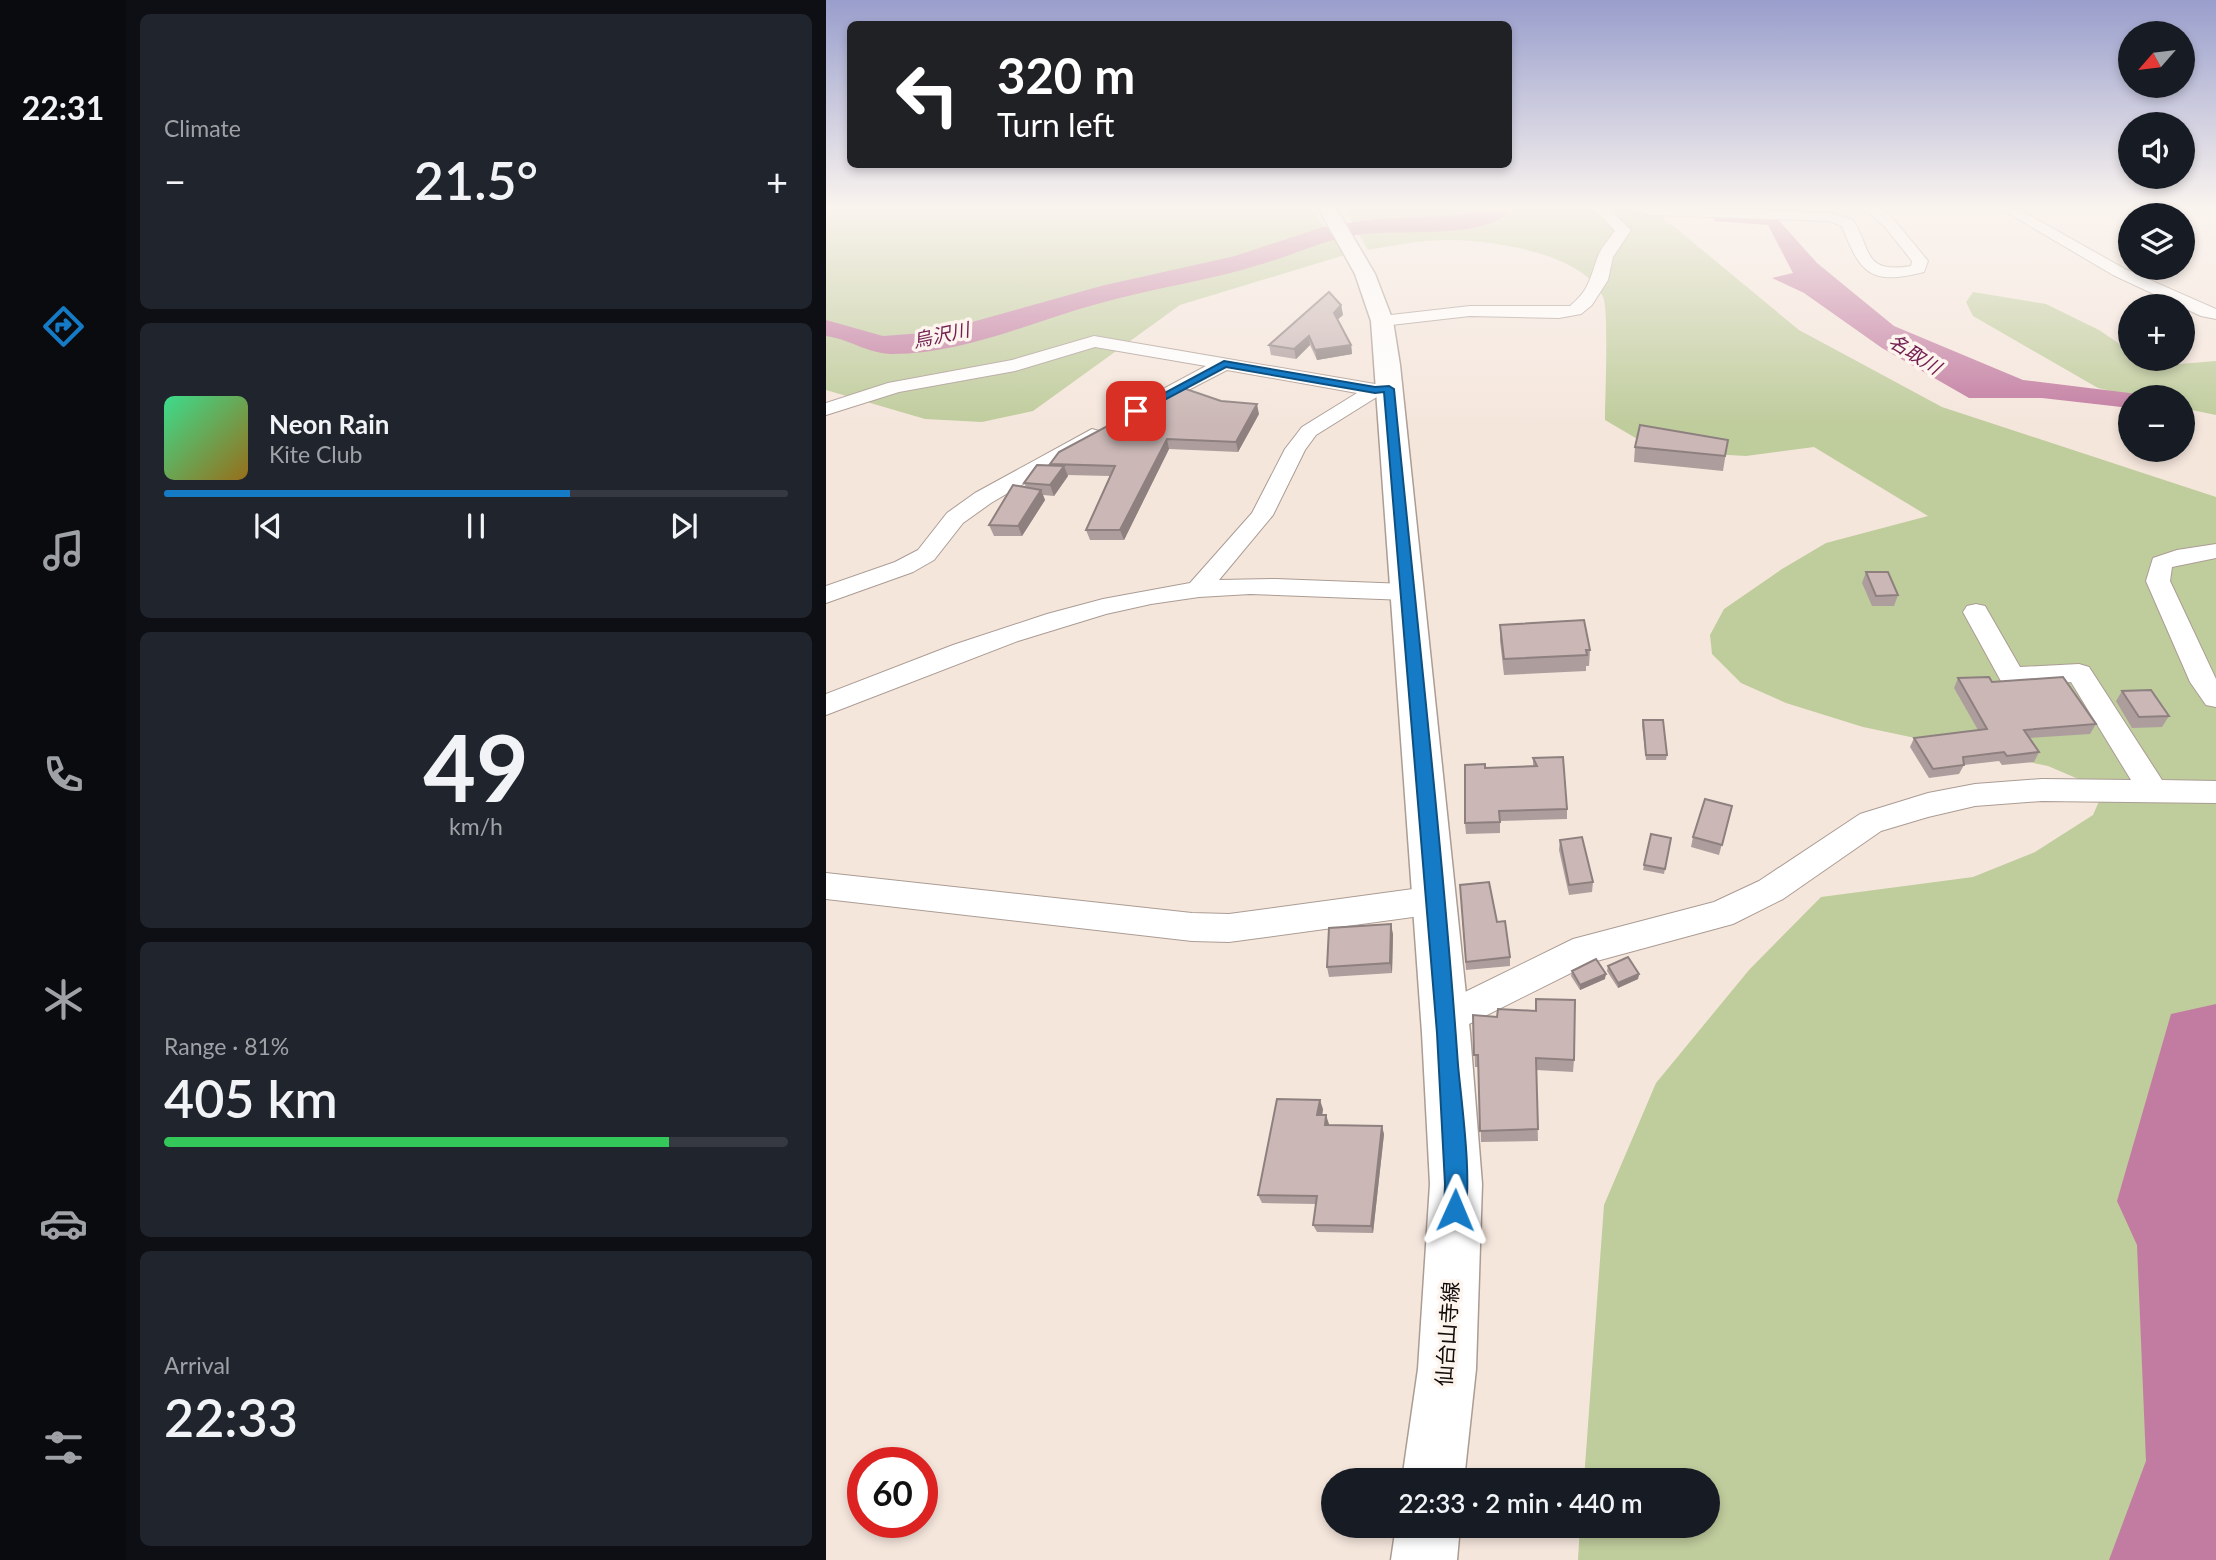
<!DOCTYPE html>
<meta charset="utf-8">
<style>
:root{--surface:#171b24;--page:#20242c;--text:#f1f3f6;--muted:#9ea1a6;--line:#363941;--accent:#157bc6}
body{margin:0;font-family:Lato,"Noto Sans JP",sans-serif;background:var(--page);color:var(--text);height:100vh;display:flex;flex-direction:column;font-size:26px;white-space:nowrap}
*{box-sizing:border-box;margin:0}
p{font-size:23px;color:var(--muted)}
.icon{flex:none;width:38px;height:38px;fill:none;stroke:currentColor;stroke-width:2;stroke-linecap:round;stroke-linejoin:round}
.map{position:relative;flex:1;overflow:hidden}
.details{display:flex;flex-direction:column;gap:14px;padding:14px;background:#0d0f14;width:700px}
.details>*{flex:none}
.hud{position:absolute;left:21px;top:21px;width:665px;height:147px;border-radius:10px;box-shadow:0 4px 10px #0003;background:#202124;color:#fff;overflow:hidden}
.needle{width:46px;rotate:242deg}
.buttons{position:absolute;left:1292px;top:21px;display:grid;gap:14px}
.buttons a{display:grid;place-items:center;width:77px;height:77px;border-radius:50%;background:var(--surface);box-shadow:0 4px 10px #0003;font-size:35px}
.speed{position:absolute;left:21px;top:1447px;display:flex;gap:14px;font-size:35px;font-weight:700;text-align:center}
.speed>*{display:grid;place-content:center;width:91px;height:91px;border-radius:50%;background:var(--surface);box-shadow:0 4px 10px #0003;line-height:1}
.speed .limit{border:10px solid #d22;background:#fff;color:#111}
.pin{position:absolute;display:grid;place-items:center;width:60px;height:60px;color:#fff;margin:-30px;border-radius:14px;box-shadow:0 4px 10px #0006}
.me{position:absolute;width:77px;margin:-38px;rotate:1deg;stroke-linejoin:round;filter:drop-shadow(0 0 5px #0008)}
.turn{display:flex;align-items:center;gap:24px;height:147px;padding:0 35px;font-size:32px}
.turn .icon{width:91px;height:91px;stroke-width:2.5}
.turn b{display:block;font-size:49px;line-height:60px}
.big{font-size:52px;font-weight:600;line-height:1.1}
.details .tile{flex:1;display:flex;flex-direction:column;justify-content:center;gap:10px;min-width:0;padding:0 24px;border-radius:10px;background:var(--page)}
.details .dial{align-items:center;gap:0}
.dial b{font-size:91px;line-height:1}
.song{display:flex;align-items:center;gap:21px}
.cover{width:84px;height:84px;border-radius:10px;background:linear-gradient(135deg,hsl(150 70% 55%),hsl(40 70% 35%))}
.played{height:7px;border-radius:4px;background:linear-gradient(90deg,var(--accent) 65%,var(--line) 65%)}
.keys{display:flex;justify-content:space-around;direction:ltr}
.heat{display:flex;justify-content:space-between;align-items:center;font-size:38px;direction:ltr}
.charge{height:10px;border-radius:5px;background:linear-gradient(90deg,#34c759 81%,var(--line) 0)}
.trip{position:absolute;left:495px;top:1468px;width:399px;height:70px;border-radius:35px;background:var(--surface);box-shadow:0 4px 10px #0003;font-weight:600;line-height:70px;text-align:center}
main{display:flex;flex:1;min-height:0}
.dock{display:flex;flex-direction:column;width:126px;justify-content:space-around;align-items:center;background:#090b0e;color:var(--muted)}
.dock .icon{width:49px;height:49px}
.dock .current{color:var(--accent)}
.dock b{font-size:32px;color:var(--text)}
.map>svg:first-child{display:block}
</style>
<main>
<nav class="dock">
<b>22:31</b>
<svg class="icon current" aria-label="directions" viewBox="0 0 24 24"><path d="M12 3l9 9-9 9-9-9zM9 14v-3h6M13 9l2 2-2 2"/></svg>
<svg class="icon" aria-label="music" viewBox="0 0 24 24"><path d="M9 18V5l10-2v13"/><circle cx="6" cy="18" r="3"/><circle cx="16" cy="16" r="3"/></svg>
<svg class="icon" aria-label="phone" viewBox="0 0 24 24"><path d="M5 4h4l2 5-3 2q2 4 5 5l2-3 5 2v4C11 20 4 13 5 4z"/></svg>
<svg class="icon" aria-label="climate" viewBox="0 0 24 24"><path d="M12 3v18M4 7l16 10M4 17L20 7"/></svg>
<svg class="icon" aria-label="car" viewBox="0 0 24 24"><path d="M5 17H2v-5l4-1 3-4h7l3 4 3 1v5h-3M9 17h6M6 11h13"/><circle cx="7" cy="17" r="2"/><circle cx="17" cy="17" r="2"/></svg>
<svg class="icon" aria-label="filters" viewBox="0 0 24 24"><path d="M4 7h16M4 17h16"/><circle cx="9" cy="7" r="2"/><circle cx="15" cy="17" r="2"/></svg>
</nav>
<section class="details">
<div class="tile"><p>Climate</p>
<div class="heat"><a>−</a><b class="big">21.5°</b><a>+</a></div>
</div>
<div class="tile">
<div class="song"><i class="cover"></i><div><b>Neon Rain</b><p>Kite Club</p></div></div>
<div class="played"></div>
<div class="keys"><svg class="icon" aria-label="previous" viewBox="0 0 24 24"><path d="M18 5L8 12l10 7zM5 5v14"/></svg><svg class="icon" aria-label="pause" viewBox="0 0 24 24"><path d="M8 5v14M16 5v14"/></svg><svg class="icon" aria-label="next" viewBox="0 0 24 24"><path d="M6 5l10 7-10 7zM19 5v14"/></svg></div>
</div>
<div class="tile dial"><b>49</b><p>km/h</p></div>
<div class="tile"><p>Range · 81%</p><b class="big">405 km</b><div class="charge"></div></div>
<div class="tile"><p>Arrival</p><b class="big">22:33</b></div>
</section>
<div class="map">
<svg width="1390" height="1560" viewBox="0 0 1390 1560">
<rect width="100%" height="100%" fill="#f5e6dc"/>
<g fill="#bfcc9c">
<polygon points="0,206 485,206 500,230 522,254 354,305 207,411 156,422 99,419 0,390"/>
<path d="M517,206h306l150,124 143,77 274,90v510l-28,553h-610l2,-34h128v-46h-124l20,-275 52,-122 93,-113 72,-73 152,-20 62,-25 58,-37 11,-25 -56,-24 -185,-39 -77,-24 -45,-20 -29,-29 -2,-19 14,-26 58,-40 44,-26 102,-27 -114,-69 -68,9 -53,-3 -54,-13 -34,-20c0,-20 4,-111 -2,-123 -20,-44 -108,-56 -150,-57 -29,-1 -57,5 -85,10z"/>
<polygon points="1147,292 1220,304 1273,330 1304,351 1304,359 1319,359 1341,365 1390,361 1390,415 1356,408 1356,397 1311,397 1272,388 1147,316 1140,302"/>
</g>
<g fill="#c27ca1">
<polygon points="889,206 940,206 991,263 1068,326 1197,380 1336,397 1304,397 1304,408 1216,398 1143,398 1056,348 978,293 946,278 967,273 942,225 889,221"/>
<polygon points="1390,1004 1390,1560 1283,1560 1320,1461 1311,1245 1291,1201 1345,1014"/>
</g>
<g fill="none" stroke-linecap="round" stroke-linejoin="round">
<path fill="#c27ca1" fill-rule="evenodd" d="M663,206h26c-24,35 -113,23 -152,28 -36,4 -66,20 -101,30 -54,17 -110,24 -165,40 -66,18 -134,50 -205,50 -23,0 -43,-15 -66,-18v-16l57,16 53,-4 165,-46 134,-30 88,-29 52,-8 84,-4z"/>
<g stroke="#ab9c94" stroke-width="2">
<g id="street">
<path d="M765,206h15l25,24 -18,27 -5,23 -16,25 -11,9 -22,4 -89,-2 -88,10 -9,-5 9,-5 88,-10h100c19,-16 19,-25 27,-47 3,-10 12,-20 18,-28z"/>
<path d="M802,206l203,7 22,7c19,29 9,54 58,46l1,-5 -27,-34 -24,-21h17l17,15 33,40 -4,11c-54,14 -64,1 -82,-46l-13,-5 -177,-6 -22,-6z"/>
<polygon points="1170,206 1187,206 1299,269 1390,309 1390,319 1375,316 1287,275"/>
<polygon points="268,336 549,384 570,385 573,389 570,393 554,395 490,435 479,450 447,515 393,580 450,579 580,584 589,587 592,592 589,597 580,600 424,594 373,597 325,604 280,614 192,641 0,715 0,694 127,645 221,614 277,599 364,583 426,513 459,449 476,427 531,393 401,370 318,413 311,411 308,407 311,403 380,366 269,347 189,371 73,392 0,415 0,403 62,383 186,360"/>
<polygon points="266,429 273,431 276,435 273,439 165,503 137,523 108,560 87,572 0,603 0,586 69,562 92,550 121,513 149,493"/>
<polygon points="1390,544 1390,558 1346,567 1344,581 1390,679 1390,707 1380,705 1364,682 1320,581 1327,558 1351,550"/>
<polygon points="1150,604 1159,606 1194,667 1253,664 1263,667 1336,780 1390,781 1390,803 1216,801 1149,806 1102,817 1055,831 957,899 907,924 767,962 639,1026 618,1027 605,1022 600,1011 605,1000 618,995 635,994 747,939 888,902 933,881 1034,814 1102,793 1149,784 1216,779 1305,780 1245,682 1186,686 1176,683 1137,612 1141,606"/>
<polygon points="0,873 366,913 403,914 609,886 621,890 625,900 621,910 609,914 403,942 366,941 0,899"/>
</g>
</g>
<g stroke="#ab9c94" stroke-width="3">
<g id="primary">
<polygon points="491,206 509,206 549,274 567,321 574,365 644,1033 656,1184 650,1369 638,1480 576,1480 592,1369 604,1184 596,1033 545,321 529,274"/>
<polygon points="570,1526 634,1526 631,1560 565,1560"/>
</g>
</g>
<use href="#street" fill="#fff" fill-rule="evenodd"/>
<use href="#primary" fill="#fff" fill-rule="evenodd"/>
</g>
<g fill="#ae9d9d">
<polygon points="515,305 517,315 511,320 525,345 526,354 491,360 484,345 470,359 445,355 443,345"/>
<polygon points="433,414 412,452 343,449 298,540 264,540 260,530 284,476 241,475 242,476 228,496 217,495 219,500 196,536 168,536 163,525 200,487 198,483 224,465 224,464"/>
<polygon points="902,440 897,471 808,462 809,447"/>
<polygon points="1040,572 1072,595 1068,606 1046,606 1036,583"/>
<polygon points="674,625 764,650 763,666 760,666 760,671 678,675 674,641"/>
<polygon points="1132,678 1166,682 1270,724 1264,734 1204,738 1213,752 1208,762 1176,765 1173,761 1138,765 1133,774 1103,778 1084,747 1088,738 1152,730 1128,688"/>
<polygon points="1296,691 1343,716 1336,727 1306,728 1290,701"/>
<polygon points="817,720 841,755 840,760 820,760 816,725"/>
<polygon points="707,758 741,809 741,819 674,821 674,833 640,834 639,823 659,768 707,766"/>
<polygon points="906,806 893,855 865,847 867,837"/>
<polygon points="825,834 845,838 838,874 817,870"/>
<polygon points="734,840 767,882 766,892 743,895 733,850"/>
<polygon points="634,885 671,922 684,957 684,966 640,970"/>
<polygon points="567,934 566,973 503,977 501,967"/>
<polygon points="782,966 813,974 812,979 792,988 781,971"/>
<polygon points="746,971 779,979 754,990 745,976"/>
<polygon points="647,1015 748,1060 747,1072 710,1070 712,1141 655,1142 653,1067 649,1067"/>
<polygon points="497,1109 496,1115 503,1125 558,1134 547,1233 491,1232 487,1225 490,1204 436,1203 432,1195"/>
</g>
<g fill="#8d807f">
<polygon points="515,305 517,315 509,322 508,313"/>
<polygon points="483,336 484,345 470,359 468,349"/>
<polygon points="525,345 526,354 491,360 489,350"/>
<polygon points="431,404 433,414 412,452 410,442"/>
<polygon points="341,439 343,449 298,540 294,530"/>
<polygon points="238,466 242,476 228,496 224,485"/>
<polygon points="215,490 219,500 196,536 192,526"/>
<polygon points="565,924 567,934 566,973 564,963"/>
<polygon points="780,974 779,979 754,990 754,985"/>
<polygon points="813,974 812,979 792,988 792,983"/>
<polygon points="494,1100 497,1109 495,1123 491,1115"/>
<polygon points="500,1115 503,1124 502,1133 499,1125"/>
<polygon points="556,1126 558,1134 547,1233 545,1226"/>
</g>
<g fill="#cab7b6" stroke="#8d807f" stroke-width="2">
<polygon points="503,292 515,305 508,313 525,345 489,350 483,336 468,349 443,345"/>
<polygon points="354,387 395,401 431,404 410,442 341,439 294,530 260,530 289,466 224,464 233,452"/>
<polygon points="814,425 902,440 899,456 809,447"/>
<polygon points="211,465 238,466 224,485 198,483"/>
<polygon points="187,485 215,490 192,526 163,525"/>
<polygon points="1040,572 1062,572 1072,595 1050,596"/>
<polygon points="758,620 764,650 760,650 761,655 678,659 674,625"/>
<polygon points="1163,677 1166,682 1237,677 1270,724 1198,730 1213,752 1181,756 1178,752 1137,757 1138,765 1107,769 1088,738 1161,729 1132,678"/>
<polygon points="1325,690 1343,716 1313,717 1296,691"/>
<polygon points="817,720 837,720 841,755 820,755"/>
<polygon points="737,757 741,809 673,811 674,822 639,823 639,765 659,764 659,768 711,766 707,758"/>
<polygon points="879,799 906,806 896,845 867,837"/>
<polygon points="825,834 845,838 839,869 818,865"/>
<polygon points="756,837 767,882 743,885 734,840"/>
<polygon points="663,882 671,922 679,921 684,957 640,962 634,885"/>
<polygon points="565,924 564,963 501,967 503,928"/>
<polygon points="802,957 813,974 792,983 782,966"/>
<polygon points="770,959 780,974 754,985 746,971"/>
<polygon points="710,999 749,1000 748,1060 710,1058 712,1129 654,1131 652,1055 648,1055 647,1015 671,1017 672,1009 710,1011"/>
<polygon points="451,1099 494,1100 491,1115 500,1115 499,1125 556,1126 545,1226 487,1225 491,1196 432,1195"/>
</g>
<linearGradient id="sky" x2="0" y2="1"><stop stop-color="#999ecc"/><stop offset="0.49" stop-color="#faf4ef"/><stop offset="1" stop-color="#faf4ef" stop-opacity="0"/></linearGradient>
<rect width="1390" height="424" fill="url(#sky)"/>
<path fill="#157bc6" stroke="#0e5081" stroke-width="2" d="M398,361l151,26 14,-1 5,3c22,225 48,451 64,676 3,34 16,126 5,153l-8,4 -8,-4 -3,-8 1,-26 -8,-151 -53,-641 -9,1 -149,-26 -86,46 -9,-2z"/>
<g text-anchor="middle" stroke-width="7" stroke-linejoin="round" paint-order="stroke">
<g font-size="19" font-style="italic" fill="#721e51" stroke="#fef4ee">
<text transform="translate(115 335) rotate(-12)" y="7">烏沢川</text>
<text transform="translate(1089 354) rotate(32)" y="7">名取川</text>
</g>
<g font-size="21" fill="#120d0a" stroke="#fef4ee">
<text transform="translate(622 1334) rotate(-86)" y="7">仙台山寺線</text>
</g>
</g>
</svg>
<div class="buttons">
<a><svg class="needle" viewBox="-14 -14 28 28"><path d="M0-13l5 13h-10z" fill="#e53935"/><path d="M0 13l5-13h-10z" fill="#9ea1a6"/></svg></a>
<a><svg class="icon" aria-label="sound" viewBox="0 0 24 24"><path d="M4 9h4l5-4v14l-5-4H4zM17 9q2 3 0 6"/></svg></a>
<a><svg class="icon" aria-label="layers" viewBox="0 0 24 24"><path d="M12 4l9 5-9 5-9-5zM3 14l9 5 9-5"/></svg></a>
<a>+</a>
<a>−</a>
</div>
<div class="speed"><div class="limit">60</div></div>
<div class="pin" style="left:310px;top:411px;background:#d93025"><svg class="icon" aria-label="arrive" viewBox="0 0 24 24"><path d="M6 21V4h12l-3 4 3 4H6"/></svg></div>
<svg class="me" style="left:629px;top:1210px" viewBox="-20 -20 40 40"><path d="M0-17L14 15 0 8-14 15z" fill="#157bc6" stroke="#fff" stroke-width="4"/></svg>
<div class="trip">22:33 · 2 min · 440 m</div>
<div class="hud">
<div class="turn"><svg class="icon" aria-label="left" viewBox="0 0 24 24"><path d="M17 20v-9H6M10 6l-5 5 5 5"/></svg><div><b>320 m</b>Turn left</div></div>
</div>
</div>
</main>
